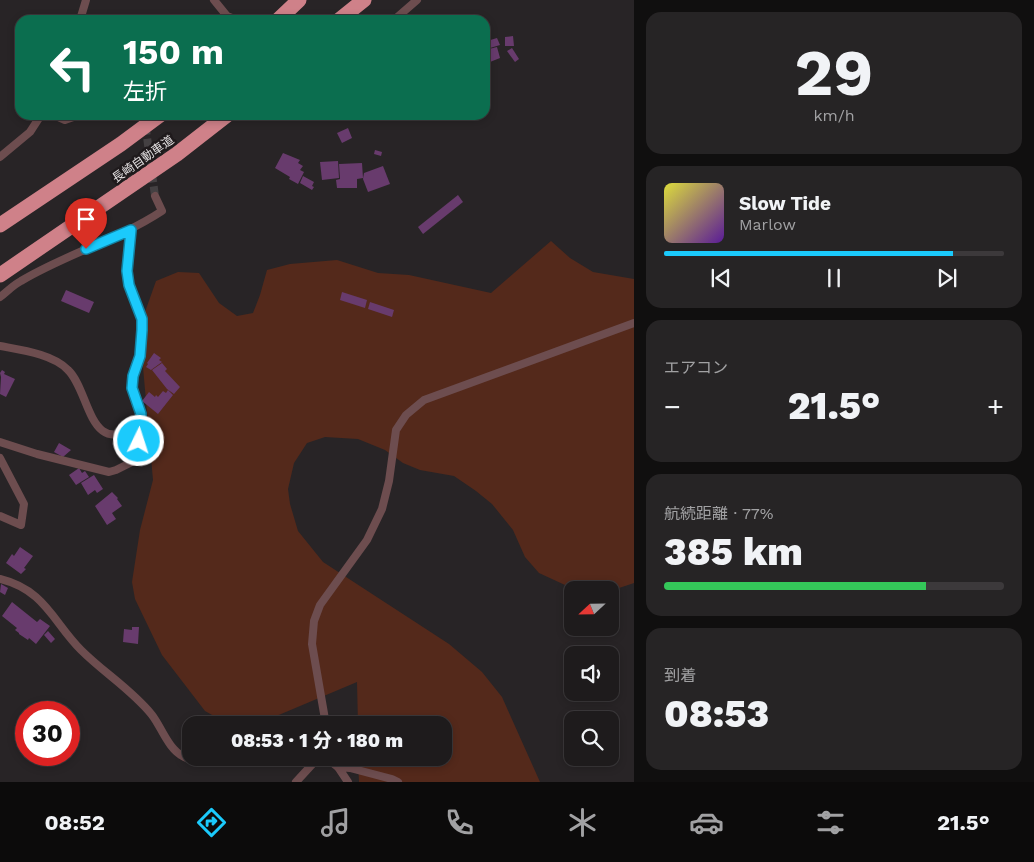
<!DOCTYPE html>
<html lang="ja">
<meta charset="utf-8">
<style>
:root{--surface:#1e1b1c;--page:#262425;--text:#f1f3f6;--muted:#a1a1a3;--line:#3c393b;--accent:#1bcafc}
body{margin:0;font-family:"Work Sans","Noto Sans JP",sans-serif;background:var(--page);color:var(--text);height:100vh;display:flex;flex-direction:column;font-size:19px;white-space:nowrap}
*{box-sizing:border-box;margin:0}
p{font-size:16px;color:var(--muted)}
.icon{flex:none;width:28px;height:28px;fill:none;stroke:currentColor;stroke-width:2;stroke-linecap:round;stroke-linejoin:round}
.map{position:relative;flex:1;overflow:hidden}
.sheet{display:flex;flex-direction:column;gap:12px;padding:12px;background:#100f0f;width:400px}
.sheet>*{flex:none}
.top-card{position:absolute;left:15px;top:15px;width:475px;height:105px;border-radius:15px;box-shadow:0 2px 8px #0003,0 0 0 1px var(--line);background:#0b6e4f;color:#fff;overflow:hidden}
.needle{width:32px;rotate:248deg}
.fabs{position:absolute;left:564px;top:581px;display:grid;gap:10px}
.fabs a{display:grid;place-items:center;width:55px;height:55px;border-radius:10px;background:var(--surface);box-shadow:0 2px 8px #0003,0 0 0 1px var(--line);font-size:25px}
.speed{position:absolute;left:15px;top:701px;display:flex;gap:10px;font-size:25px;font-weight:700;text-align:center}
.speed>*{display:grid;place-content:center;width:65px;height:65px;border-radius:50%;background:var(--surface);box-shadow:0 2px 8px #0003,0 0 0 1px var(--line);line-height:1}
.speed .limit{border:8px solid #d22;background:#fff;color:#111}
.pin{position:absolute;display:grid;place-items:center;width:42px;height:42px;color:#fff;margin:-51px -21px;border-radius:50% 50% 50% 0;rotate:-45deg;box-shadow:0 0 5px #0007}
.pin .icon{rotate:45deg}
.me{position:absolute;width:55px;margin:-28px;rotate:4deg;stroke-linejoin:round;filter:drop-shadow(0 0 4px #0008)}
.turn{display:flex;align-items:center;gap:18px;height:105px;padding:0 25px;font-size:22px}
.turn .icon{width:65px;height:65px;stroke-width:2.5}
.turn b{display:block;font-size:35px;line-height:42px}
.big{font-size:38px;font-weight:800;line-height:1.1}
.sheet .card{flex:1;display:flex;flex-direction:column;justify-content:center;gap:8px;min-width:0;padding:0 18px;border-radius:15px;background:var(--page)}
.sheet .dial{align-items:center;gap:0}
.dial b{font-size:65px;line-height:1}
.song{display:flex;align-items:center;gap:15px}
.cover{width:60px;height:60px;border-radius:8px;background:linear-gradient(135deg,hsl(60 70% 55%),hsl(270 70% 35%))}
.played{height:5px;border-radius:2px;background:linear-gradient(90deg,var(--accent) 85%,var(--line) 85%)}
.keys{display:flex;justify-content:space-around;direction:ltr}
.heat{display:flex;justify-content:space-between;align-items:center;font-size:28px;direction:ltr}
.charge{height:8px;border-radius:4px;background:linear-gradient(90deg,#34c759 77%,var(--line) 0)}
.trip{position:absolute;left:182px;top:716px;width:270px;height:50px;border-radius:15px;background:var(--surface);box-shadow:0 2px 8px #0003,0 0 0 1px var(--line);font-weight:800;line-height:50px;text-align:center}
.dock{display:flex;height:80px;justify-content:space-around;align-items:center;background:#0c0b0b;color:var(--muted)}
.dock .icon{width:35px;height:35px}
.dock .current{color:var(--accent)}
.dock b{font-size:22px;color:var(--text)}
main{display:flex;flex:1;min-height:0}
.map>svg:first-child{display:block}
</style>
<main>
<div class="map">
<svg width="634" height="782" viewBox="0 0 634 782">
<rect width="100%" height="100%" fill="#282426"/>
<polygon fill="#54291b" points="551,241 570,258 593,272 634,279 634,583 610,591 586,590 565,585 539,573 525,557 513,530 492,504 476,491 454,476 420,470 403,463 385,450 358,439 325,437 307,443 294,463 288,489 290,504 298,531 323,562 449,644 482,672 502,697 540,782 359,782 358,758 444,758 444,725 358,725 357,682 255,725 230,725 205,711 162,655 135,599 132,582 140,530 153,480 143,367 145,312 156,281 178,272 199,273 219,303 237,316 253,313 260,295 267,270 290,264 337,260 378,273 409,275 491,293"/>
<g fill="#683b6d">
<polygon points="513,36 514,46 505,46 505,37"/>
<polygon points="497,38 500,45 490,48 487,41"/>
<polygon points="497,47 500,58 485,64 485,50"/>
<polygon points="512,48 519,59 515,62 507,51"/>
<polygon points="348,128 352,138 342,143 337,133"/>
<polygon points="375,150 382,152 381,156 374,154"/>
<polygon points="283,153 300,160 298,163 303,166 300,170 304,172 298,184 289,179 290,177 275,168"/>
<polygon points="338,161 339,178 322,180 320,162"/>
<polygon points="362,163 363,178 357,179 357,188 337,188 336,180 340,179 339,164"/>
<polygon points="383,166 390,184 368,192 363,179 364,173"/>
<polygon points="303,176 314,182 312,186 314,187 312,190 300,183"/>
<polygon points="458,195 463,202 423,234 418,227"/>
<polygon points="66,290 94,302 89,313 61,301"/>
<polygon points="342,292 367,300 365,308 340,300"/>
<polygon points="370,302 394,310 392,317 368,309"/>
<polygon points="154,353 161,358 159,360 162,362 151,370 146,367 148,364 147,363"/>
<polygon points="162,363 167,369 165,371 180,387 174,394 167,389 152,370"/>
<polygon points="2,370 5,372 4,374 15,379 6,397 0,394 1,377 0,373"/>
<polygon points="168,390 173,395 158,414 142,401 149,392 155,397 156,395 158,397 163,391 166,393"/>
<polygon points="59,443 71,450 63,457 54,452"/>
<polygon points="79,468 82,473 85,471 89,477 76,485 69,475"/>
<polygon points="94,475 103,489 97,493 95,490 88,495 81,483"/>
<polygon points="112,492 118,498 117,499 122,506 112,513 116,519 107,525 95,506"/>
<polygon points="20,547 33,556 24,568 26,569 21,574 6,563 12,554 14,556"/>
<polygon points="1,584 8,588 5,595 0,592"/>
<polygon points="12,602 37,622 40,619 50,626 36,644 29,638 28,640 19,634 19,633 15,630 17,628 2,616"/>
<polygon points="132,627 139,627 138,644 123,642 124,629 132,630"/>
<polygon points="48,631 55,639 51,643 44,635"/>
</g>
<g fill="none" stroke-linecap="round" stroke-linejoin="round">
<polyline stroke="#444042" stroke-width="8" stroke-dasharray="8 4" stroke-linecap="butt" points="144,115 155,196"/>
<g stroke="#6d4d4f" stroke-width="8">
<polyline points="214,0 227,16 237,20"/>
<polyline points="80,20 86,0"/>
<polyline points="394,20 417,0"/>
<polyline points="54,115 65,120 79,115"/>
<polyline points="0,157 30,132 41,115"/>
<path d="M0,297c7,-5 13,-12 21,-16 45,-27 97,-41 141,-70l-7,-15"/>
<path d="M0,346c21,4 53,8 68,24 23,22 20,91 72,54"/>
<polyline points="0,442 37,454 109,472 116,470 138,459 141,414 132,388 133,376 140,356 143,330 142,319 129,285 127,271 131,230"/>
<polyline points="0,458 24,504 21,525 0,516"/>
<path d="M0,579c45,11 53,43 81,71 23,23 51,40 71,65 10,13 16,34 32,42 11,6 29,4 41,1"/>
<polyline points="326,725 312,644 314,621 320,605 367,540 382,509 389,481 396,430 406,415 424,400 634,323"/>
<polyline points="326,758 338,767"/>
<polyline points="296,782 318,758"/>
<polyline points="348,782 338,767 350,768 392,779 398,782"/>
</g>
<g stroke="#cf8189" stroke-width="15">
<polyline points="278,20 299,0"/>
<polyline points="339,20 364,0"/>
<polyline points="0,225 121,144 160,115"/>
<polyline points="0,275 177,154 227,115"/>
</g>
</g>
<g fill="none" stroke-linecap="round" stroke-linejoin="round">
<g stroke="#1283a4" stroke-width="12">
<polyline id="route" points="86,249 131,230 127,271 129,285 142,319 142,330 140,356 133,376 132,388 141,414 139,441"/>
</g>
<use href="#route" stroke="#1bcafc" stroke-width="9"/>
</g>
<g text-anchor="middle" stroke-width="5" stroke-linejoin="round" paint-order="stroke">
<g font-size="12" fill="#e4e1e2" stroke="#1f1a1c">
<text transform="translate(143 159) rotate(-35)" y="4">長崎自動車道</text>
</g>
</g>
</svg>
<div class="fabs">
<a><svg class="needle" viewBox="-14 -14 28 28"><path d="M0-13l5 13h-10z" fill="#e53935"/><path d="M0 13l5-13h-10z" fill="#a1a1a3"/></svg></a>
<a><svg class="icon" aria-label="sound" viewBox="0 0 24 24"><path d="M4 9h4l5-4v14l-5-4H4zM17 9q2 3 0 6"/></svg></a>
<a><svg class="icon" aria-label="search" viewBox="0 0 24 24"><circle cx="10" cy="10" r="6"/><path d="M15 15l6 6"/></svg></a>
</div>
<div class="speed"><div class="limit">30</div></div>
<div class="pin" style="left:86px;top:249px;background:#d93025"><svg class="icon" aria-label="arrive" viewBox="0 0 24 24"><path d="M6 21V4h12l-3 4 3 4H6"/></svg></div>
<svg class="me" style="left:139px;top:441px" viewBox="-20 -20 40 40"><circle r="17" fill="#1bcafc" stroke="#fff" stroke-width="3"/><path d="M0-11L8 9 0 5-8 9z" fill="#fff"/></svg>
<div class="trip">08:53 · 1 分 · 180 m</div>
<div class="top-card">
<div class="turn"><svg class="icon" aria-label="left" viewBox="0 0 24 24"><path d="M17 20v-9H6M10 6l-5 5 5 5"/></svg><div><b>150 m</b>左折</div></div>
</div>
</div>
<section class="sheet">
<div class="card dial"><b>29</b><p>km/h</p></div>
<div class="card">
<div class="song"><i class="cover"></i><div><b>Slow Tide</b><p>Marlow</p></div></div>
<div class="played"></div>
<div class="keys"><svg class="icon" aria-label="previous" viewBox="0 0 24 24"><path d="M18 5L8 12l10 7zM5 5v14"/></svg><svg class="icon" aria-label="pause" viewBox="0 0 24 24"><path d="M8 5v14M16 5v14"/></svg><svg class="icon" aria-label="next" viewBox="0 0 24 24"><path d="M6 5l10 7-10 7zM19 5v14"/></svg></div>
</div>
<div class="card"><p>エアコン</p>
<div class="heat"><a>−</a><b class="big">21.5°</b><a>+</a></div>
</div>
<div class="card"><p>航続距離 · 77%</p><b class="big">385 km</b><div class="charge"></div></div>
<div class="card"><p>到着</p><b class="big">08:53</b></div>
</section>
</main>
<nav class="dock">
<b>08:52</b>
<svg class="icon current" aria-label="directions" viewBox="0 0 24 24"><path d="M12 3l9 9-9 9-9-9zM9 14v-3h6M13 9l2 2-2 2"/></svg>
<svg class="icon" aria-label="music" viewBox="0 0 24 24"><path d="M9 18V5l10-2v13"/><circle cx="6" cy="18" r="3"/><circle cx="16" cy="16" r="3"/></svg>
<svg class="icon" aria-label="phone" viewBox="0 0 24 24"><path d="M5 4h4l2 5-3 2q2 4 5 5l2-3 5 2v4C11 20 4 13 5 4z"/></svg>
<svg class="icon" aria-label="climate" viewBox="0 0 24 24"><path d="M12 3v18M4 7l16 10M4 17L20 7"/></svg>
<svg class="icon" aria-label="car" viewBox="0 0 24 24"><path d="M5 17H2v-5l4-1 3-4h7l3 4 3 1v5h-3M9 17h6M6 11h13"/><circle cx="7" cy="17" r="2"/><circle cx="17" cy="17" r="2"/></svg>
<svg class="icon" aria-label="filters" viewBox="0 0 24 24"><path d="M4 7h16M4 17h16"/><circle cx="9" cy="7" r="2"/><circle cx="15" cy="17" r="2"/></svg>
<b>21.5°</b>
</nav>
